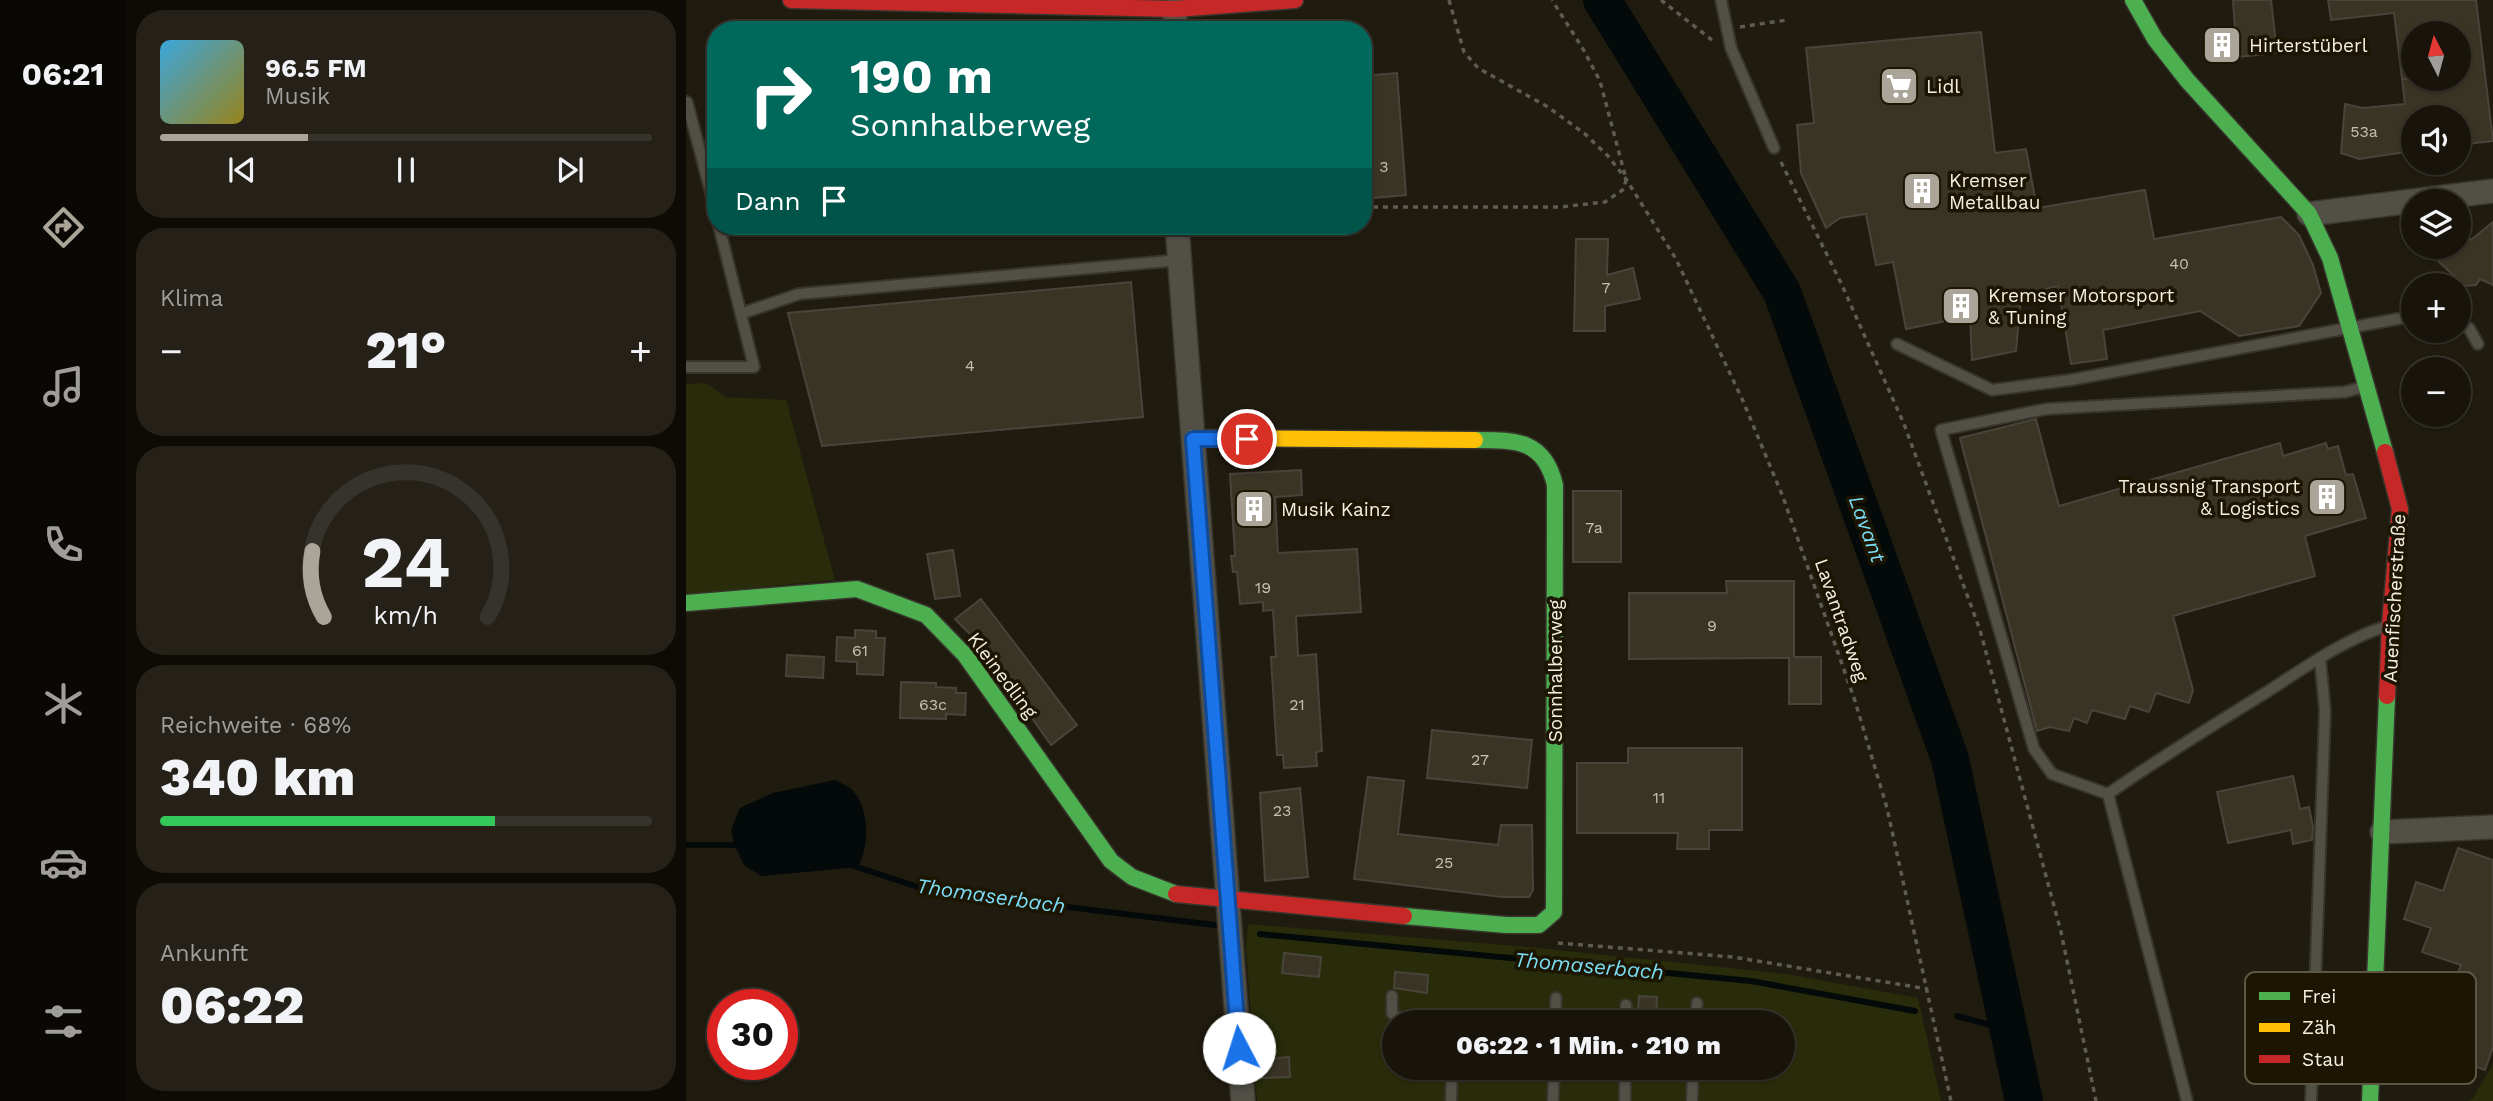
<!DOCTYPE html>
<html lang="de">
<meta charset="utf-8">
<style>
:root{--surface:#18140b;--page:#252119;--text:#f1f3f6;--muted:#9f9e9d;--line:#36332c;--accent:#aaa598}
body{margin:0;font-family:"Work Sans",sans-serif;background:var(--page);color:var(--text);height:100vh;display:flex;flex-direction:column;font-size:26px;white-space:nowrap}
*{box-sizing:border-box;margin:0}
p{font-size:23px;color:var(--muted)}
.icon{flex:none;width:38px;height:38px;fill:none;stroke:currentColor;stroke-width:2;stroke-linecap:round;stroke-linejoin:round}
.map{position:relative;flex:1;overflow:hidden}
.drawer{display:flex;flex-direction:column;gap:10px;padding:10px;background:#0d0b06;width:560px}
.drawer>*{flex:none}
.top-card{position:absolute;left:21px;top:21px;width:665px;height:214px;border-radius:28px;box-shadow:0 2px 5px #0004,0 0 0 2px var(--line);background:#00695c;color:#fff;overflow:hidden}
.needle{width:46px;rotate:354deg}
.fabs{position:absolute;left:1715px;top:21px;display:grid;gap:14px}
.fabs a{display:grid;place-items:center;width:70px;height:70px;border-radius:50%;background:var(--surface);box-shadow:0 2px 5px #0004,0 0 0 2px var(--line);font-size:35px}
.speed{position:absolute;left:21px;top:989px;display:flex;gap:14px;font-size:35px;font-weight:700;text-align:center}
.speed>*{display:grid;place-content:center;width:91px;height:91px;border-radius:50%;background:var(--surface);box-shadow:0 2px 5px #0004,0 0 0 2px var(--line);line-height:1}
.speed .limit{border:10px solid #d22;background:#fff;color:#111}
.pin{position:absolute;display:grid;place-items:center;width:60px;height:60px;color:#fff;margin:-30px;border:4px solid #fff;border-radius:50%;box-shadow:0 2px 7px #0007}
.me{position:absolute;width:77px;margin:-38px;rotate:355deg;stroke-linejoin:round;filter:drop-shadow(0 0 5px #0008)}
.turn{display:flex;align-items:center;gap:24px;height:147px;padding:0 28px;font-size:32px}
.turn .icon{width:91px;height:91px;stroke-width:2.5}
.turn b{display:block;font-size:49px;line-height:60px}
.then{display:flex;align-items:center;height:66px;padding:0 28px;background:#0003;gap:14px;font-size:26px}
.big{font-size:52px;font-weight:800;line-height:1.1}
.drawer .card{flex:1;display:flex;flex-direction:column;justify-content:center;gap:10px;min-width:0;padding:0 24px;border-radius:28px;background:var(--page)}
.drawer .dial{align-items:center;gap:0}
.dial svg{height:182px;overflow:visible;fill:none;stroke:var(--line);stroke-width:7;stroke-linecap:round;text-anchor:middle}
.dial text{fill:var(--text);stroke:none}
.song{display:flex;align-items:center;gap:21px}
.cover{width:84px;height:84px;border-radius:10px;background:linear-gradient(135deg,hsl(200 70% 55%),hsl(50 70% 35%))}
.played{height:7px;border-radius:4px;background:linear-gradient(90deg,var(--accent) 30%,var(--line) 30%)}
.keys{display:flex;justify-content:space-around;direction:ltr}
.heat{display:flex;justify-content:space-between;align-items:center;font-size:38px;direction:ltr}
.charge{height:10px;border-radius:5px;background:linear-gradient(90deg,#34c759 68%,var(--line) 0)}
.trip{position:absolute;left:696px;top:1010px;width:413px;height:70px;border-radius:35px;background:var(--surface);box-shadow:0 2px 5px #0004,0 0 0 2px var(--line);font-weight:800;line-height:70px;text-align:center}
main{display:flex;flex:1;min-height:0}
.tabs{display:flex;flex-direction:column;width:126px;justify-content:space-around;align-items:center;background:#0a0804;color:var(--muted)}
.tabs .icon{width:49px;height:49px}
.tabs .active{color:var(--accent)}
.tabs b{font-size:32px;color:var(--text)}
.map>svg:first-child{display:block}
</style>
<main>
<nav class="tabs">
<b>06:21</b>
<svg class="icon active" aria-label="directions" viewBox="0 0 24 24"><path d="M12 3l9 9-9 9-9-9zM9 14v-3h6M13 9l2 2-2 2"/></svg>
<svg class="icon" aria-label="music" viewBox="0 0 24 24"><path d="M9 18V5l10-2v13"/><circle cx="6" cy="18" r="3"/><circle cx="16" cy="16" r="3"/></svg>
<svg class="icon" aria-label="phone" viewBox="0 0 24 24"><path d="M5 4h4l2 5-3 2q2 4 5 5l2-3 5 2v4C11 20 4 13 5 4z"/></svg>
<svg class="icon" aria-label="climate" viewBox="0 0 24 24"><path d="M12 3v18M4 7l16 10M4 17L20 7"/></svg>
<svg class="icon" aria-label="car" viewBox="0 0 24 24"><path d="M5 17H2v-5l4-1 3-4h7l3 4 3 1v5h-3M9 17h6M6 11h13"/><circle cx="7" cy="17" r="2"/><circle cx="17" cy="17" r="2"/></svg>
<svg class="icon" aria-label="filters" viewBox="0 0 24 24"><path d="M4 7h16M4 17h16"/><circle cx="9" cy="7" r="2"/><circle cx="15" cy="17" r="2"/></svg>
</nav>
<section class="drawer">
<div class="card">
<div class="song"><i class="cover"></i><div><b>96.5 FM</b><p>Musik</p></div></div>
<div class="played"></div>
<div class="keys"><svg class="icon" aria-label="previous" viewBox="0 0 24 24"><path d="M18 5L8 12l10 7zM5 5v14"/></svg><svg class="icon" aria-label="pause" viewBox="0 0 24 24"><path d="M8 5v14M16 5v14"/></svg><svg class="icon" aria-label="next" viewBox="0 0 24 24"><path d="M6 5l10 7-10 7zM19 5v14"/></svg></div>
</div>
<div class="card"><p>Klima</p>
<div class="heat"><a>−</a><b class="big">21°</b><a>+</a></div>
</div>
<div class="card dial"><svg viewBox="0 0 100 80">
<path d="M14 69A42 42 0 1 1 86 69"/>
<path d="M14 69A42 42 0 0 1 9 40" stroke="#aaa598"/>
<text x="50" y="56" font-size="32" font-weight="700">24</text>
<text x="50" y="72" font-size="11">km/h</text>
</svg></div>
<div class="card"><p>Reichweite · 68%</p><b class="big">340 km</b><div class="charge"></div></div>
<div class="card"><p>Ankunft</p><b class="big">06:22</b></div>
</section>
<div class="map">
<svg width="1807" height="1101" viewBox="0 0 1807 1101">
<rect width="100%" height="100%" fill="#201b0f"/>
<g fill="#282c0a" fill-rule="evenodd">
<polygon points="20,383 40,397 100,400 149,580 0,594 0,384"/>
<path d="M562,924l280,23 258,27 132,24 23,103h-684l-11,-154zM709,1022h388v46h-388z"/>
<polygon points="1807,1064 1807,1101 1782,1101 1787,1098"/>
</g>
<path fill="#04090a" d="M149,780c4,2 11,5 15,8 20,17 20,58 8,79l-97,9 -17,-11 -10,-21 -3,-14 9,-22 33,-15z"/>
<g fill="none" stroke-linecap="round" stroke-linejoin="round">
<g stroke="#04090a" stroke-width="6">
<polyline points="0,845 54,845"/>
<polyline points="165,865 241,890 529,925"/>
<polyline points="574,934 1065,981 1229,1011"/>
<polyline points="1271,1016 1323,1030"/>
</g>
<polyline stroke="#04090a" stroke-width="38" points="916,0 1096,292 1264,759 1338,1101"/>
</g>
<g fill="#3a3424" stroke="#48443a" stroke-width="2">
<polygon points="1547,0 1585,0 1591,53 1522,60 1519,34 1549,30"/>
<polygon points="1642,0 1790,0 1807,141 1773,145 1773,117 1727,117 1727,151 1673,159 1655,153 1659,104 1676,108 1719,104 1716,79 1773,79 1773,33 1727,33 1727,78 1716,79 1708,13 1645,20"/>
<polygon points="1295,32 1309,153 1340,149 1351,208 1459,190 1468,239 1595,217 1613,235 1627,265 1635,293 1613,326 1553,336 1514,311 1417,330 1421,359 1385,364 1372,286 1335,295 1330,351 1286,360 1284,316 1220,329 1207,262 1190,265 1180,214 1154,218 1140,228 1115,173 1111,125 1128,123 1120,48"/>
<polygon points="711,73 720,195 677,199 677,76"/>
<polygon points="1807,222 1807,285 1794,279 1790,285 1779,286 1737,247 1773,247 1773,228 1785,240"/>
<polygon points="890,239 922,239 921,275 947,268 954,299 919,306 919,331 888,331"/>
<polygon points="445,282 457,417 136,446 102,313"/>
<polygon points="1350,419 1373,506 1594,443 1597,456 1640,443 1642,449 1652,446 1660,475 1667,474 1680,518 1619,536 1629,576 1487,616 1507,690 1503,703 1470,693 1463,712 1444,706 1439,719 1406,710 1401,723 1388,718 1383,731 1364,727 1351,731 1274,438"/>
<polygon points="615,470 616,495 589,497 592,553 671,549 675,612 610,616 612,656 630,654 636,751 630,752 631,766 598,768 597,755 591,755 585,657 590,657 587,610 577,611 577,602 554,604 551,572 547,572 545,556 549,556 544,474"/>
<rect x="887" y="491" width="48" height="71"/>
<polygon points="267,550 274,596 249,599 241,554"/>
<polygon points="1040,581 1108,581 1108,657 1135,657 1135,704 1103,704 1103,658 943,659 943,593 1041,593"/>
<polygon points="295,599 391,725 365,745 294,644 269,619"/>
<polygon points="169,630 190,631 190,638 199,638 197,675 171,674 171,662 150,661 151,637 169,638"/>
<polygon points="101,655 138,657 137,678 100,676"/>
<polygon points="215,682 250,683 250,687 270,688 270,693 280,693 279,715 260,714 260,719 214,718"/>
<polygon points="746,730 846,740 841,788 741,778"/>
<polygon points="942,748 1056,748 1056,830 1023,830 1023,849 991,849 992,833 891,833 891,763 942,763"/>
<polygon points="1607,776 1614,809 1623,807 1627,827 1626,840 1607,844 1605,830 1542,843 1531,792"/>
<polygon points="682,777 718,781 712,834 812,845 815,825 846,825 847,890 843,897 816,897 668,879"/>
<polygon points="614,788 622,877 579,881 574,793"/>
<polygon points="1772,848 1807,860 1807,1047 1799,1070 1745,1051 1775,965 1736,952 1745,928 1718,919 1730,882 1757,891"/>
<polygon points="598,953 635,957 633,977 596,973"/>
<polygon points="709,972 742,975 741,993 708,988"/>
<polygon points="953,996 971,997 970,1022 951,1022"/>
<polygon points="603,1057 604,1077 576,1078 576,1059"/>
</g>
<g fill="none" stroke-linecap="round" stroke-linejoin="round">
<g stroke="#38352c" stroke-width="14">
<g id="lane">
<polyline points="1035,0 1045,48 1088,148"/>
<polyline points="1,102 30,212"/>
<polyline points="57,313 113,294 494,260"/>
<polyline points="1773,325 1783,328 1792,344"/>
<polyline points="1211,344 1306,390 1384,380 1727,316"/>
<polyline points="0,367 68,367 33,226"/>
<polyline points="1422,794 1366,774 1348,749 1255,430 1360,409 1659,392 1681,386"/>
<polyline points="706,996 706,1013 710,1017 755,1022"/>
<polyline points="869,1022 870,998"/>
<polyline points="940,1022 940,1005"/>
<polyline points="1010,1022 1011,1003"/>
<polyline points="765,1101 766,1068"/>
<polyline points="867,1101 868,1068"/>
<polyline points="939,1101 939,1068"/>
<polyline points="1006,1101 1007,1068"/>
<path d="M1501,1101l-79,-307c53,-37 107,-70 162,-104 37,-24 75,-51 117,-64"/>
<polyline points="1625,1101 1639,711 1634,658"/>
</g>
</g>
<g stroke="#38352c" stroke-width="26">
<g id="street">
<polyline points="489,9 489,30"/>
<polyline points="1623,214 1807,191"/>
<polyline points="491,226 557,1101"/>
<polyline points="1696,832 1807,827"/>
</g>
</g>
<g stroke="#38352c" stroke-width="19">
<g id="fast">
<polyline points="1447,0 1469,39 1501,80 1623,214 1644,258 1699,452"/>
<polyline points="0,603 171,589 240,615 279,655 425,861 446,877 490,894"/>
<path d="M718,916l102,9h33l15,-13 1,-427c-11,-46 -40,-45 -80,-45"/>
<polyline points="1684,1101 1701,696"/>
</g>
</g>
<g stroke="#38352c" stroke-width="19">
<polyline id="slow" points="507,438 789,440"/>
</g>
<g stroke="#38352c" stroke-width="19">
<g id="jam">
<polyline points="105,0 489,9 609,0"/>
<polyline points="1699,452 1714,509 1704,625 1701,696"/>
<polyline points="490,894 718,916"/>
</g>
</g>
<g stroke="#5e5b53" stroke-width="3.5" stroke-dasharray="5 5" stroke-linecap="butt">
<polyline points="763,0 778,52 792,68 862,107 899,134 922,156 940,179 990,259 1057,401 1097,497 1169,701 1201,808 1265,1101"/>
<polyline points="975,0 1026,40"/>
<polyline points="1054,27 1101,20"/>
<polyline points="1095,162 1155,283 1218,424 1294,630 1375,932 1410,1101"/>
<polyline points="677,207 874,207 919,202 938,189 940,179 914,81 897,49 866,0"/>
<polyline points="872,943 1047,957 1242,989"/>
</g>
<use href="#lane" stroke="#524f47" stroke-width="10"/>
<use href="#street" stroke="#524f47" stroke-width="23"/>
<use href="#fast" stroke="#4caf50" stroke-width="16"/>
<use href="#slow" stroke="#ffc107" stroke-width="16"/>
<use href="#jam" stroke="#c62828" stroke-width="16"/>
</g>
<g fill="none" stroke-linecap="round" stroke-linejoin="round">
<g stroke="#114b97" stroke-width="18">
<polyline id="route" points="553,1048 507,439 561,439"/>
</g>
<use href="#route" stroke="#1a73e8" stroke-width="12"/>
</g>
<defs>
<g id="building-square" transform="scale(2.0125)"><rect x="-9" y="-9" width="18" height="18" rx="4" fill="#aaa598" stroke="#1c1502"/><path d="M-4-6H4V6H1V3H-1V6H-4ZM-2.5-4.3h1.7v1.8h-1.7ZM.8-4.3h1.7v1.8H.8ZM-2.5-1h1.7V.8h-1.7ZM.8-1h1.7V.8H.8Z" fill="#fff"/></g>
<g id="supermarket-square" transform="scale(2.0125)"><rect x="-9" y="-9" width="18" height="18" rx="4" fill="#aaa598" stroke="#1c1502"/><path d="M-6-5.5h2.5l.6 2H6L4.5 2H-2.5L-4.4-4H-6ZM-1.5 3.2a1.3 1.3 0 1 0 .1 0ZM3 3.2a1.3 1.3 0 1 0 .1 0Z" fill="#fff"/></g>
</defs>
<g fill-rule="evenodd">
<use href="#building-square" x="1536" y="45"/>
<use href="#supermarket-square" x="1213" y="86"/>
<use href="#building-square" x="1236" y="191"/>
<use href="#building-square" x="1275" y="306"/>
<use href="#building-square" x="1641" y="497"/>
<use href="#building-square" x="568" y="509"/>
</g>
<g text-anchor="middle" stroke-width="7" stroke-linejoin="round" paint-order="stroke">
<g font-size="16" fill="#c6c0b2">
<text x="1678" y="137">53a</text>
<text x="698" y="172">3</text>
<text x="1493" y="269">40</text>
<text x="920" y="293">7</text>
<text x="284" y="371">4</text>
<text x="908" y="533">7a</text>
<text x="577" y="593">19</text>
<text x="1026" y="631">9</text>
<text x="174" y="656">61</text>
<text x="247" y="710">63c</text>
<text x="611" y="710">21</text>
<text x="794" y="765">27</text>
<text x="973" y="803">11</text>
<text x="596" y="816">23</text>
<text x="758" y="868">25</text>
</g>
<g font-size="19" fill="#f4efe1" stroke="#1c1502" text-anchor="start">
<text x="1563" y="52">Hirterstüberl</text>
<text x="1240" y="93">Lidl</text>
<text x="1263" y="187">Kremser<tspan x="1263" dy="22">Metallbau</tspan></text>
<text x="1302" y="302">Kremser Motorsport<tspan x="1302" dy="22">&amp; Tuning</tspan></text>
<text x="1614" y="493" text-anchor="end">Traussnig Transport<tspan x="1614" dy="22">&amp; Logistics</tspan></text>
<text x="595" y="516">Musik Kainz</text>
</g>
<g font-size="19" fill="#f4efe1" stroke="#1c1502">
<text transform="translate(1708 598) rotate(-87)" y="7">Auenfischerstraße</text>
<text transform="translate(1156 620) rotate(71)" y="7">Lavantradweg</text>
<text transform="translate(869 671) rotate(-90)" y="7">Sonnhalberweg</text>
<text transform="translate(317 675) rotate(53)" y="7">Kleinedling</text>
</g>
<g font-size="21" font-style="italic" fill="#7bdef6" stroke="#1c1502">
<text transform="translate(1181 529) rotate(70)" y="7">Lavant</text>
<text transform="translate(305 896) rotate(8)" y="7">Thomaserbach</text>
<text transform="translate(903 966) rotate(5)" y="7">Thomaserbach</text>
</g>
</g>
<rect x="1559" y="972" width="231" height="112" rx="10" fill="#1c1502" stroke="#5d5645" stroke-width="2"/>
<rect x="1573" y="992" width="31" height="8" fill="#4caf50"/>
<rect x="1573" y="1023" width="31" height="9" fill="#ffc107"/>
<rect x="1573" y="1055" width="31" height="8" fill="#c62828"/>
<g font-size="19" fill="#f4efe1">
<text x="1616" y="1003">Frei</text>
<text x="1616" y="1034">Zäh</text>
<text x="1616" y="1066">Stau</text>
</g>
</svg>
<div class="fabs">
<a><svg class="needle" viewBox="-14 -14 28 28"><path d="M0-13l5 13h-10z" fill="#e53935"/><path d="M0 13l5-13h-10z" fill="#9f9e9d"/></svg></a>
<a><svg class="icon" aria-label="sound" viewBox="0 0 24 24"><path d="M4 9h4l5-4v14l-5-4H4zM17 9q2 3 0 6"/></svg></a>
<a><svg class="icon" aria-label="layers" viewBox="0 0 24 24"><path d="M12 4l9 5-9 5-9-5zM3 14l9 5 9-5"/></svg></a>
<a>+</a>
<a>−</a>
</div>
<div class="speed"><div class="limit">30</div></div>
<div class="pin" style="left:561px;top:439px;background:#d93025"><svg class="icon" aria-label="arrive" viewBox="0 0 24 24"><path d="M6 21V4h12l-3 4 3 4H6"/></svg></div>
<svg class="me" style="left:553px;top:1048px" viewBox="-20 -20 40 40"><circle r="19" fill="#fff"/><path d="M0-13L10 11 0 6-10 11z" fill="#1a73e8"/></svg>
<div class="trip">06:22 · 1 Min. · 210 m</div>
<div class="top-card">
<div class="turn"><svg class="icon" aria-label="right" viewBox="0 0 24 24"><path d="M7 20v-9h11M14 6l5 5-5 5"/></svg><div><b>190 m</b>Sonnhalberweg</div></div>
<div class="then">Dann<svg class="icon" aria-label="arrive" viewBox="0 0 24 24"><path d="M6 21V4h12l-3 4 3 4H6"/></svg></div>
</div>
</div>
</main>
